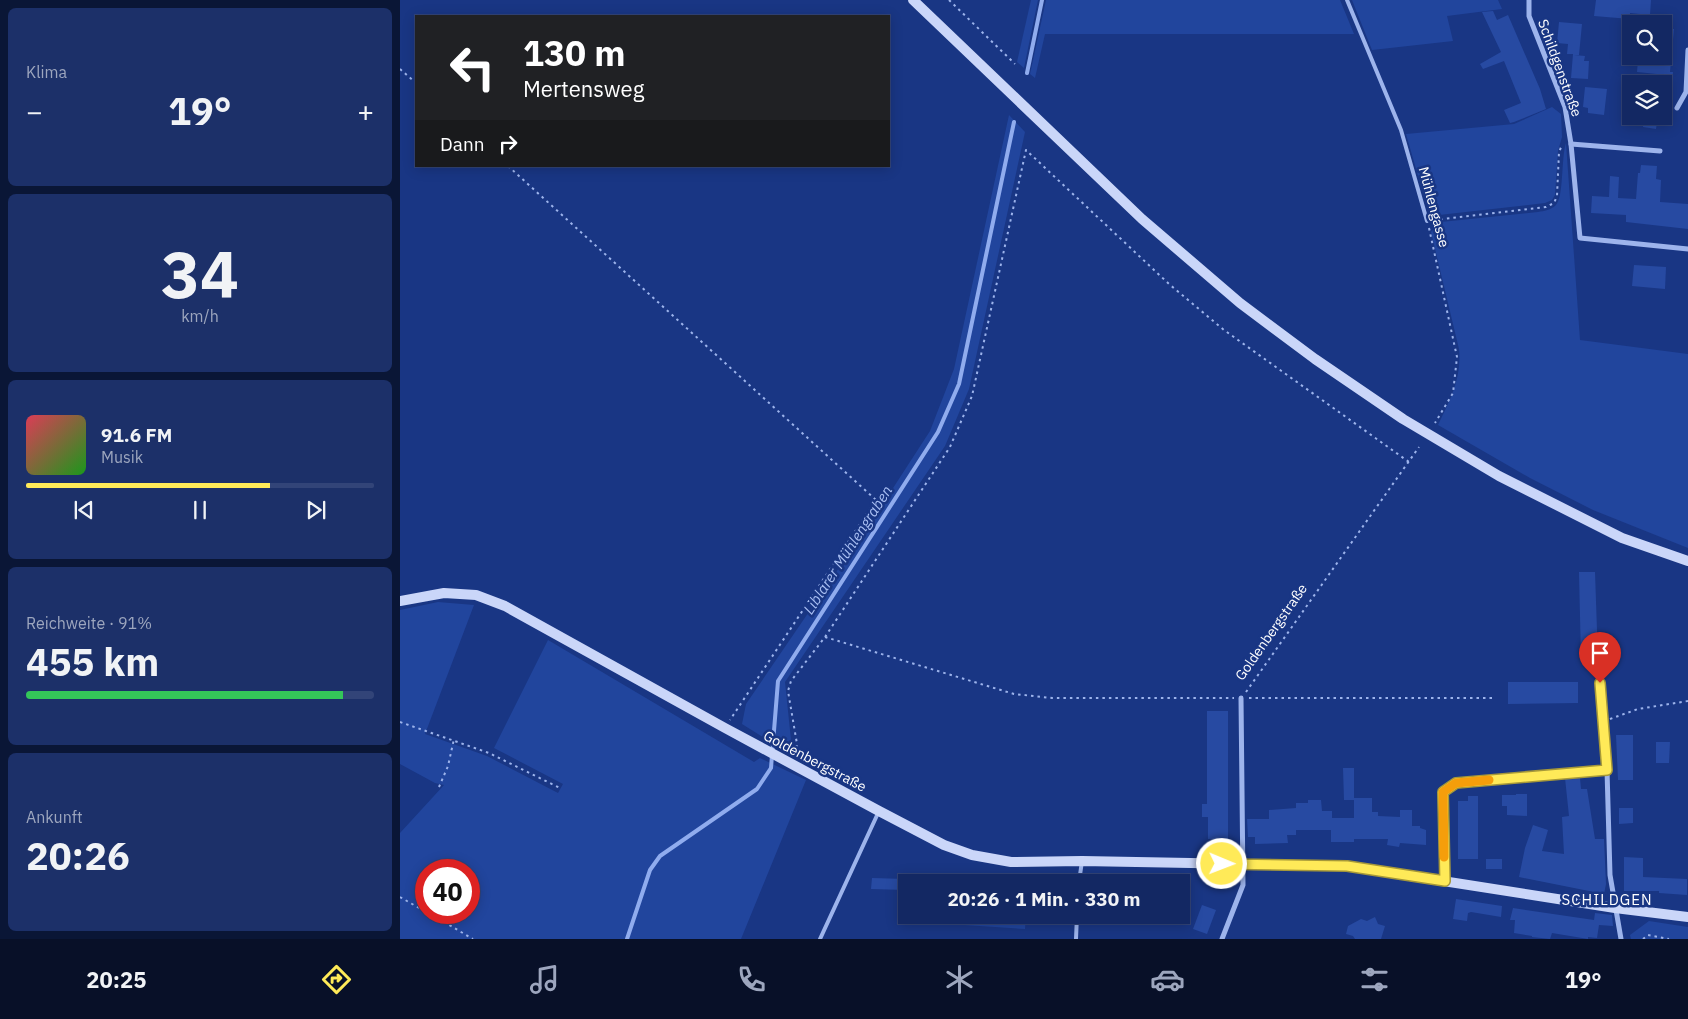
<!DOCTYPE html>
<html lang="de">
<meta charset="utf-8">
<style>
:root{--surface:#132863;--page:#1c3069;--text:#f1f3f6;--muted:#9da6be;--line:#324478;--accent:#ffea58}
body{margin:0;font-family:"IBM Plex Sans",sans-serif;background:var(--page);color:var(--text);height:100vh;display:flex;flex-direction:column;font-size:19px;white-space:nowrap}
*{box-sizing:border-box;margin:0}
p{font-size:16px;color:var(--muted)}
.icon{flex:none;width:28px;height:28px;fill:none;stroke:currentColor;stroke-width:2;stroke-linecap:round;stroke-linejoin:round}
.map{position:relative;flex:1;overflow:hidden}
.sheet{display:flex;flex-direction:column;gap:8px;padding:8px;background:#0a1636;width:400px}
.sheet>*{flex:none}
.hud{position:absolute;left:15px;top:15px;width:475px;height:152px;border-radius:0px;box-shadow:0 2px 12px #0003,0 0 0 1px var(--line);background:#202124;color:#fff;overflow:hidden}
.tools{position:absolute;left:1222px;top:15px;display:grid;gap:10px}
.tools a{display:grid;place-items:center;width:50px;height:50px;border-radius:0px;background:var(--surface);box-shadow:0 2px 12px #0003,0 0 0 1px var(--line);font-size:25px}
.speed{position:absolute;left:15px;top:859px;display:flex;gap:10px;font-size:25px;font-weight:700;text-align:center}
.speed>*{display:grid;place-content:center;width:65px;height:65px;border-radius:50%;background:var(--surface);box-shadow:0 2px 12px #0003,0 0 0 1px var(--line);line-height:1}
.speed .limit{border:8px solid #d22;background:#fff;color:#111}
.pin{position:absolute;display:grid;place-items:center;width:42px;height:42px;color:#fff;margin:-51px -21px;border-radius:50% 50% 50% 0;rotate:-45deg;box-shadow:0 0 5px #0007}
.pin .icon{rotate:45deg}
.me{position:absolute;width:55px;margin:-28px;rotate:91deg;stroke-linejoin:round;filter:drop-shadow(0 0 4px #0008)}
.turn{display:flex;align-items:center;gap:18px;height:105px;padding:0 25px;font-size:22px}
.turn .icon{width:65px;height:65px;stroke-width:2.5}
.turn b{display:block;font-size:35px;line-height:42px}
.then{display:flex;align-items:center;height:48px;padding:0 25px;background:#0003;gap:10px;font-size:19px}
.big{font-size:38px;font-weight:800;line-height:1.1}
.sheet .tile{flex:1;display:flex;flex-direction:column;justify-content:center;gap:8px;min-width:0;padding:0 18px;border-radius:8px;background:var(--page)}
.sheet .dial{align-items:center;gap:0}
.dial b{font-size:65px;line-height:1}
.song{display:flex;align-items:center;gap:15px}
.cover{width:60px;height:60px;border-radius:8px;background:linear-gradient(135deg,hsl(350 70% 55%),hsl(120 70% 35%))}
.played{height:5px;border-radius:2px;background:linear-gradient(90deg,var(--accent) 70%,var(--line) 70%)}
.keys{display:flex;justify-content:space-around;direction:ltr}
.heat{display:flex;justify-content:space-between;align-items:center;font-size:28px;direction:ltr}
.charge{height:8px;border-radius:4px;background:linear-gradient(90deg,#34c759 91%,var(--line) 0)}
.trip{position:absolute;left:498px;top:874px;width:292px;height:50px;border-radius:0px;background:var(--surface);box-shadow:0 2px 12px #0003,0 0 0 1px var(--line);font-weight:800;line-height:50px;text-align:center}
.menu{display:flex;height:80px;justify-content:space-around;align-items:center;background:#081028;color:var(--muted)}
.menu .icon{width:35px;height:35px}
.menu .selected{color:var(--accent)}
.menu b{font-size:22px;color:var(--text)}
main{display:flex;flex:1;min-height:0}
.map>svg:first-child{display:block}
</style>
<main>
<section class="sheet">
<div class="tile"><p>Klima</p>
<div class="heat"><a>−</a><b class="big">19°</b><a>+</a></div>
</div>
<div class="tile dial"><b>34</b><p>km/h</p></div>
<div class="tile">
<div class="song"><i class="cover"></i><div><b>91.6 FM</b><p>Musik</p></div></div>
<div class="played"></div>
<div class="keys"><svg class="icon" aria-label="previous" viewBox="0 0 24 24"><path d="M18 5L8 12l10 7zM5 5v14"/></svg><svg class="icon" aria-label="pause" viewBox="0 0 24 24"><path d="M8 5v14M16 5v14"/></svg><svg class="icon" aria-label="next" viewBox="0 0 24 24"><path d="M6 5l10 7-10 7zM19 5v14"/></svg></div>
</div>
<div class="tile"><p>Reichweite · 91%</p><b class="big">455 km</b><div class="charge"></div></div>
<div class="tile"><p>Ankunft</p><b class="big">20:26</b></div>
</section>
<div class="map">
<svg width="1288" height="939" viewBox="0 0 1288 939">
<rect width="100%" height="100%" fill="#193684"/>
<g fill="#21459d" fill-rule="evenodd">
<polygon points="631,0 638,0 624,68 617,62"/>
<polygon points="646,0 940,0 954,34 645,34 635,78 630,74"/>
<polygon points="952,0 1098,0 1102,9 1047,16 1053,41 972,50"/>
<polygon points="1152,107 1161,114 1162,137 1158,151 1155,195 1152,200 1145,203 1039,215 1027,207 1006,134 1114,124"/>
<polygon points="609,115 625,132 569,389 545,446 385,682 391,740 388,753 342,724 346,704 484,502 530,431 554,369"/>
<path d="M1166,143l14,197 108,14v194l-95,-38 -63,-32 -92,-53c12,-25 24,-47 21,-76l-28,-117 7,-8 3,-2 97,-10c6,-1 13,-2 18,-7 8,-9 5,-47 10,-62z"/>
<path d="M38,602l36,3 -49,129 62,22 71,37 5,-9 -69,-36 54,-108 206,122 6,-4 46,22 -65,159h-341v-106l44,-48 -9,-2 -35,-19v-154zM26,870h43v42h-43z"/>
<polygon points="564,915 626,915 625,929 564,925"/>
<polygon points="1249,921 1288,927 1288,939 1231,939 1230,935"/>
</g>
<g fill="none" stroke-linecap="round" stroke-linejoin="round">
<g stroke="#90acee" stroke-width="4">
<polyline points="627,73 642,0"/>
<polyline points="227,939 250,870 260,856 357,789 371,768 378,681 538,432 559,384 614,122"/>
</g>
</g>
<g fill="#274aa2">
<polygon points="1196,0 1251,0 1250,15 1230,13 1230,19 1194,16"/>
<polygon points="1093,11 1097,20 1108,15 1140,89 1146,109 1114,122 1110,123 1104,110 1121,103 1104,61 1083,69 1080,64 1101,52 1082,12"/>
<polygon points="1159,22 1182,24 1179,55 1174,55 1185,56 1184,61 1189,61 1188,79 1171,78 1173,54 1167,54 1168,44 1157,43"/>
<polygon points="1264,28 1274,29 1270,72 1273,72 1272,84 1257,84 1257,74 1237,72 1238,60 1248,62 1249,56 1264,56"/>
<polygon points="1185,87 1207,89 1204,115 1188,113 1188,108 1183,107"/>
<polygon points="1244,116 1258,116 1256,129 1243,127"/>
<polygon points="1241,165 1257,166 1256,179 1261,180 1260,202 1288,204 1288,229 1226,222 1226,215 1191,213 1192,196 1209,197 1210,176 1219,177 1218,198 1236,199 1238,173 1240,173"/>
<polygon points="1234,265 1266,267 1265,289 1232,286"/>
<polygon points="1179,572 1195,572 1198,660 1181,660"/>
<polygon points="1108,682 1178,682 1178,703 1108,704"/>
<polygon points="807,711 828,711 828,839 808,839 808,817 802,817 802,804 807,804"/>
<polygon points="1216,735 1233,735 1233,780 1218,780"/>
<polygon points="1256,742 1270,742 1269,763 1256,763"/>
<polygon points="943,768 954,768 954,798 972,798 972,812 978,812 978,816 1000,817 1000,810 1012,810 1012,826 1020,826 1020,828 1026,830 1026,845 1000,843 999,847 987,845 988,839 954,839 954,842 931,842 931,830 896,830 896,835 887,835 888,843 855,844 855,837 848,837 847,819 869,819 869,810 896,808 896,803 908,803 908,800 921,800 922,811 932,811 932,818 954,818 954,800 944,800"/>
<polygon points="1165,778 1180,778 1181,789 1187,789 1195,839 1204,839 1206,884 1204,894 1119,877 1125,848 1133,825 1148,830 1142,851 1164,854 1162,817 1169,816"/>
<polygon points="1116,794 1127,794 1127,816 1107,815 1107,806 1102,806 1102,795 1116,795"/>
<polygon points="1068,796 1078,796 1078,859 1058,859 1058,801 1068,801"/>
<polygon points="1219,808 1233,808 1233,823 1219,824"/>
<polygon points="1224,857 1243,858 1243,877 1287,879 1287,895 1259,893 1259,891 1224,891"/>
<rect x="1086" y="859" width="16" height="10"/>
<polygon points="472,878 506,879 506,890 471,889"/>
<polygon points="1056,899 1102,906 1101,917 1071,912 1068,913 1067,921 1053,919"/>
<polygon points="802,905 816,910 807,934 793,929"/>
<polygon points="1113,908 1194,920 1195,913 1212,915 1213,926 1199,925 1197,938 1188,937 1188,939 1152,933 1150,939 1132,937 1132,936 1114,933 1115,920 1110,920"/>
<polygon points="975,917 978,924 985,926 981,939 955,939 953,936 946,934 948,926 961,919 967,921"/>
</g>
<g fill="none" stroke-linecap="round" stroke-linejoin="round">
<g stroke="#9db4ec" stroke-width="2" stroke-dasharray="2.5 4" stroke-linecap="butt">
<polyline points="549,0 615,64"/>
<polyline points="0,69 16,83"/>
<polyline points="108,166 476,500 330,720"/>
<polyline points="1034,220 1146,207 1154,203 1157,196 1159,152 1162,145"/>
<polyline points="1029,228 1057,357 1053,393 1035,423"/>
<polyline points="425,637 614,694 652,698 834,698"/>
<polyline points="846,692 1019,447"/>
<polyline points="849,698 1094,698"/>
<polyline points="1210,719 1238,709 1288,701"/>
<polyline points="0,722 89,753 160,788"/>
<polyline points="395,754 397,744 388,691 391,681 425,637 550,447 572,396 626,150 769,284 824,330 1009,462"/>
<polyline points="39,787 48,766 54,739"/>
<polyline points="0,897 26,912"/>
<polyline points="27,912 73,939"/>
<polyline points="1243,939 1248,935 1269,939"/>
</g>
<g stroke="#9db4ec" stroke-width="4">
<polyline points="947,0 1001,130 1027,221"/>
<polyline points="679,882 682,861"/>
<polyline points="420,939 479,811"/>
<polyline points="676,939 677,915"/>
</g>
<g stroke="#9db4ec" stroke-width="5">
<polyline points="1129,0 1129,16 1165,107 1171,144 1180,238 1288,249"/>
<polyline points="1277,108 1286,92 1288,50"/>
<polyline points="1171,144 1260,151"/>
<polyline points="1200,683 1207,770 1210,875 1221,939"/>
<polyline points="1045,881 1043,792 1056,783 1207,770"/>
<polyline points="822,939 843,885 841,698"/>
</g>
<g stroke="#cad6f9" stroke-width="10">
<polyline points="513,0 742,219 840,303 915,359 1003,419 1099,476 1222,538 1288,561"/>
<polyline points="0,601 44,593 76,595 105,606 325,728 479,811 544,845 572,855 611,862 682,861 947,866 1215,908 1288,917"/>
</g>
</g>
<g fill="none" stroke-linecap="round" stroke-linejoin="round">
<g stroke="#a69839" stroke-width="12">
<polyline id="route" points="822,864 947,866 1045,881 1043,792 1056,783 1207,770 1200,683"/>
</g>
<use href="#route" stroke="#ffea58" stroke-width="9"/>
<polyline stroke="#f59e0b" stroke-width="9" points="1044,857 1043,792 1056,783 1089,780"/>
</g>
<g text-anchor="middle" stroke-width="5" stroke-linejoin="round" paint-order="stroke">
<g font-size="14" fill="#fff" stroke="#193684">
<text transform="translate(1160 68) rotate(70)" y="5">Schildgenstraße</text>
<text transform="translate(1034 207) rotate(75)" y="5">Mühlengasse</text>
<text transform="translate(871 632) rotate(-55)" y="5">Goldenbergstraße</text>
<text transform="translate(415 761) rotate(28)" y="5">Goldenbergstraße</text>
</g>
<g font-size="15" font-style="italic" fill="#a9bff3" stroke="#193684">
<text transform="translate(448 550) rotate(-57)" y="5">Liblarer Mühlengraben</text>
</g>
<g font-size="15" letter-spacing="1" fill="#fff" stroke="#193684">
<text x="1207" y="905">SCHILDGEN</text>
</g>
</g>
</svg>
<div class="tools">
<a><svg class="icon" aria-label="search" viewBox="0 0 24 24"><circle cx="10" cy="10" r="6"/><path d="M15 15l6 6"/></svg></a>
<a><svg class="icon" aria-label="layers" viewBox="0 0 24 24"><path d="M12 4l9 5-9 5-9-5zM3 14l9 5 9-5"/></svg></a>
</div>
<div class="speed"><div class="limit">40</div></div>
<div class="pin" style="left:1200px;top:683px;background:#d93025"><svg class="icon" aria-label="arrive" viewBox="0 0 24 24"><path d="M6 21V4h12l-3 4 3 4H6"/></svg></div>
<svg class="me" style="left:822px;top:864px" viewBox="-20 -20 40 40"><circle r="17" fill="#ffea58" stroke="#fff" stroke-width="3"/><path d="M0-11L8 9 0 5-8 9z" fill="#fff"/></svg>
<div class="trip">20:26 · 1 Min. · 330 m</div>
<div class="hud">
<div class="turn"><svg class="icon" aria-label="left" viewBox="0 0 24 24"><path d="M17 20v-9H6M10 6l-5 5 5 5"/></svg><div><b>130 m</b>Mertensweg</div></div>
<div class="then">Dann<svg class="icon" aria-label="right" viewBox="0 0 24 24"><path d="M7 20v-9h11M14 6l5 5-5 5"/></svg></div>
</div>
</div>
</main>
<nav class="menu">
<b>20:25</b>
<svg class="icon selected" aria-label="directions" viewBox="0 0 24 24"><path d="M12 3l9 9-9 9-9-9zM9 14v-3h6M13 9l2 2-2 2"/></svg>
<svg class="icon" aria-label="music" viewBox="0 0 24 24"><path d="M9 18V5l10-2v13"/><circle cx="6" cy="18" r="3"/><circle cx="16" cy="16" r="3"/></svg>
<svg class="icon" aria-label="phone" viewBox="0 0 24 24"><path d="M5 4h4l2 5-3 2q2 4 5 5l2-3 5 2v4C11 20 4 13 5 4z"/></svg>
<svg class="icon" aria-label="climate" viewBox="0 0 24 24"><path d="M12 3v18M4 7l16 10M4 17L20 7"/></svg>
<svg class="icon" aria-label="car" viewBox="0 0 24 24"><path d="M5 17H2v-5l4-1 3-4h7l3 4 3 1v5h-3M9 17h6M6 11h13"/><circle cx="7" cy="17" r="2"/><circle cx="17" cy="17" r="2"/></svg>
<svg class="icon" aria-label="filters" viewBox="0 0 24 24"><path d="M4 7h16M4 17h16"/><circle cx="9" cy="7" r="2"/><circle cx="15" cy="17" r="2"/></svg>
<b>19°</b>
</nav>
